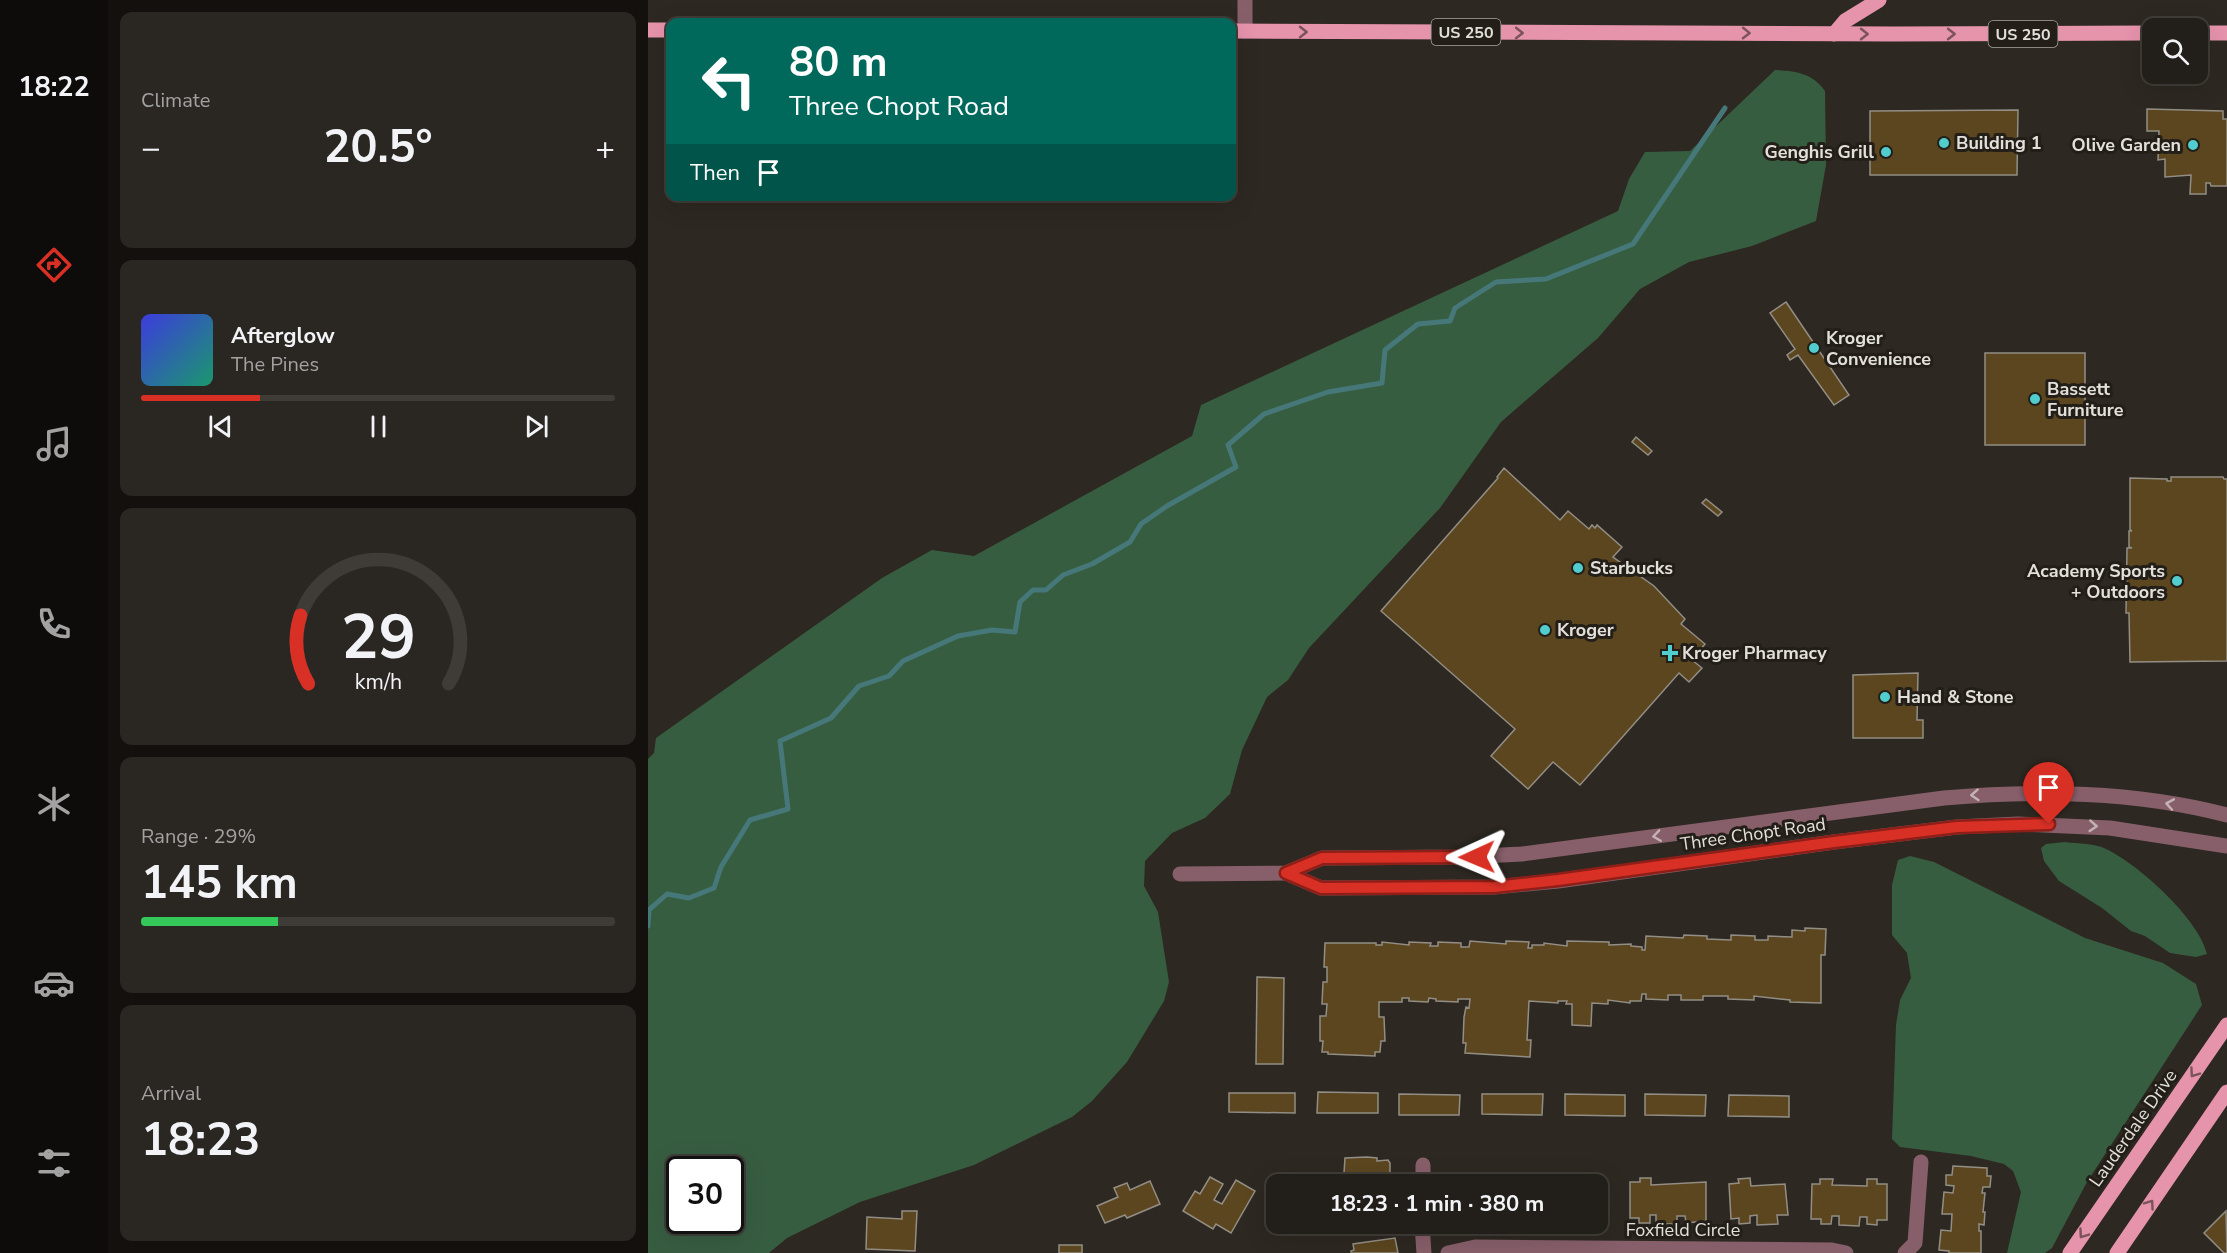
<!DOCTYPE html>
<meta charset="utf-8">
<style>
:root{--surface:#221e19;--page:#2a2722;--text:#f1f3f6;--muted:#a2a2a2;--line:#3f3c38;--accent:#d93025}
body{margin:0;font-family:"Nunito Sans",sans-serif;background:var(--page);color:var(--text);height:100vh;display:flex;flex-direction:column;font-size:22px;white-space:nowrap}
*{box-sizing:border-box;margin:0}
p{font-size:20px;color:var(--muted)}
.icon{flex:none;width:33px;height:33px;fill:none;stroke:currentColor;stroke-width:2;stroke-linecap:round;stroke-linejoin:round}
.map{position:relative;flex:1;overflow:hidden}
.panel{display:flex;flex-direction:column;gap:12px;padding:12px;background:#13100e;width:540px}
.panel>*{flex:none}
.top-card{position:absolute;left:18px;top:18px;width:570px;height:183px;border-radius:12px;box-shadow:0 6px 24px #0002,0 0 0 2px var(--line);background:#00695c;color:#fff;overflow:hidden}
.tools{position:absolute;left:1494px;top:18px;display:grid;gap:12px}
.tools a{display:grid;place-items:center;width:66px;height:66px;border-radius:12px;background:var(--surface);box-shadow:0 6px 24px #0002,0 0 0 2px var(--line);font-size:30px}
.speed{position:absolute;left:18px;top:1156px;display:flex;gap:12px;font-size:30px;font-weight:700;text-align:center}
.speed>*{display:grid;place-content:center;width:78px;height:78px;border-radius:50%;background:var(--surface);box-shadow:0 6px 24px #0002,0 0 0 2px var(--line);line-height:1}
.speed .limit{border:3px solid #111;border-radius:9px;background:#fff;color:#111}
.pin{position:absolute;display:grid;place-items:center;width:51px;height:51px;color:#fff;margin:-62px -26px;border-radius:50% 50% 50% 0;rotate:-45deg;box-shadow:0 0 6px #0007}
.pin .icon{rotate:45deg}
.me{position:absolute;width:66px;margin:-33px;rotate:269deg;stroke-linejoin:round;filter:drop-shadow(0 0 4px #0008)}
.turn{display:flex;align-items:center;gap:21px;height:126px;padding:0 24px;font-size:27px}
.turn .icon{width:78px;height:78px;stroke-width:2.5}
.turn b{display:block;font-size:42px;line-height:51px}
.then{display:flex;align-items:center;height:57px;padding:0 24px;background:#0003;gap:12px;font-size:22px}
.big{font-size:45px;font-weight:700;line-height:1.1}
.panel .tile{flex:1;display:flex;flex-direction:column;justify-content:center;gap:9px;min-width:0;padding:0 21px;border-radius:12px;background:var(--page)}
.panel .dial{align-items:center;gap:0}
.dial svg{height:156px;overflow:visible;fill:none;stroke:var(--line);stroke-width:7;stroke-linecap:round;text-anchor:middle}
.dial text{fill:var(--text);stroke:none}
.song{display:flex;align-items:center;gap:18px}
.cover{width:72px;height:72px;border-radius:9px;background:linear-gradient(135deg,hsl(240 70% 55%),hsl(160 70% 35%))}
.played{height:6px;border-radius:3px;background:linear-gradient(90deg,var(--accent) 25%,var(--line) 25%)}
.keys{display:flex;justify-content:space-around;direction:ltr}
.heat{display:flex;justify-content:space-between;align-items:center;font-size:33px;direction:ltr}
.charge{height:9px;border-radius:4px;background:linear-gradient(90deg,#34c759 29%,var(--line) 0)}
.trip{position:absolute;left:618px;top:1174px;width:342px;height:60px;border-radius:12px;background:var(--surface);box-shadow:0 6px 24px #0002,0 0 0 2px var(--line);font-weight:700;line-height:60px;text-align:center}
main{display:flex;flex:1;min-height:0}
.dock{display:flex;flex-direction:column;width:108px;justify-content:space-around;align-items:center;background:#0e0c0a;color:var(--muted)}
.dock .icon{width:42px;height:42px}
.dock .on{color:var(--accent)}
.dock b{font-size:27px;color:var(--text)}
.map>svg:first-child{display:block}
</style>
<main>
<nav class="dock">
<b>18:22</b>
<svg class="icon on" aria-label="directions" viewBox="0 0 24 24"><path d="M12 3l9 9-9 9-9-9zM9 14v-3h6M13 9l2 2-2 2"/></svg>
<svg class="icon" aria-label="music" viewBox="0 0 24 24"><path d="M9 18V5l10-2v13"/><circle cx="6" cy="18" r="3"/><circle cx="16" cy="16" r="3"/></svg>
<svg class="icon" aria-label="phone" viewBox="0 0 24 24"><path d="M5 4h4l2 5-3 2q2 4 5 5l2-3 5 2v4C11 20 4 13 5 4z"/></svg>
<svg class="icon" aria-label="climate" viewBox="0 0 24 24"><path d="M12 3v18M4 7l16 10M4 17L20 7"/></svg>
<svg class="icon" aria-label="car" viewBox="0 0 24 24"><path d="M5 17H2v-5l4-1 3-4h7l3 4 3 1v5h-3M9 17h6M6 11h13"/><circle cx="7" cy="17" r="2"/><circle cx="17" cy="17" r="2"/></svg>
<svg class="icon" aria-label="filters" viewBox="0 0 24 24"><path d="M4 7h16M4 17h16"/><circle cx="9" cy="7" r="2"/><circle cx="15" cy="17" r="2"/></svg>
</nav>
<section class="panel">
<div class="tile"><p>Climate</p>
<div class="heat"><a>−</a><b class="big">20.5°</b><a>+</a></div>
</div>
<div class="tile">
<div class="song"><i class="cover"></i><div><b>Afterglow</b><p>The Pines</p></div></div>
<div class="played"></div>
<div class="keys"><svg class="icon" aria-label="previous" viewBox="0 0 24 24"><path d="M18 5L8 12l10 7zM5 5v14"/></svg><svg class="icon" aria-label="pause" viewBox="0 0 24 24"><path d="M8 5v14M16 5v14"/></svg><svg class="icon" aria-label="next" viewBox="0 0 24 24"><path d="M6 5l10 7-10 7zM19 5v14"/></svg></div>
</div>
<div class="tile dial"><svg viewBox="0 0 100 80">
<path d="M14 69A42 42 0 1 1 86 69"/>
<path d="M14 69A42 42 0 0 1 10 34" stroke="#d93025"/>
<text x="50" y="56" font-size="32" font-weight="700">29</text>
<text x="50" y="72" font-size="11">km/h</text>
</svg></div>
<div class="tile"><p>Range · 29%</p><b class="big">145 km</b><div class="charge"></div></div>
<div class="tile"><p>Arrival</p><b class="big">18:23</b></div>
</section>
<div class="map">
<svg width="1579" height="1253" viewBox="0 0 1579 1253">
<rect width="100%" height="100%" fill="#2d2821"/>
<g fill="#375d41" fill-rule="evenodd">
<path d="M1127,70c21,1 38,3 50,21l1,74 -10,56 -64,25 -63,16 -49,27 -42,49 -97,84 -61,86 -131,140 -21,32 -21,17 -25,53 -12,44 -25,24 -33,15 -27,28 -1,25 14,26 11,70 -5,19 -37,61 -35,39 -20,16 -98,48 -114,37 -73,36 -18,15h-121v-494l6,-6 2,-15 226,-160 50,-28 42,6 218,-120 9,-31 417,-194 11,-32 16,-27 45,-1zM32,1170h50v51h-50z"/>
<path d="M1417,842c13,2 30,1 41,7 32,15 93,70 101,105l-11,3 -26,-4 -25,-17 -14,-5 -29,-23 -43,-27 -15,-20 -3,-13 5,-4z"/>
<polygon points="1262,856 1286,862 1437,938 1515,963 1548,984 1554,1005 1439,1182 1404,1248 1397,1253 1359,1253 1373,1192 1365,1171 1356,1164 1323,1156 1252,1147 1244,1139 1248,1025 1252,1000 1263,978 1259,953 1244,935 1244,885 1250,860"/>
</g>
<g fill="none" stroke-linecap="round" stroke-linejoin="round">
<polyline stroke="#46787a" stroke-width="5" points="0,926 1,910 19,894 41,898 66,888 73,867 102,820 140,809 132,741 183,718 211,686 241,676 255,661 310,636 344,630 367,632 372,602 385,590 398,590 415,575 444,564 482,542 493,524 519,506 588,467 580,445 616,414 680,392 734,383 737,350 770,324 802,321 807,308 848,282 898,279 985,244 1077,108"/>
</g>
<g fill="#5b461f" stroke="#938e85" stroke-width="1.5">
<polygon points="1499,109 1575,111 1575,119 1579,119 1579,186 1563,186 1562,183 1558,183 1558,194 1542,194 1543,175 1517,177 1517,159 1510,160 1511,131 1499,131"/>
<polygon points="1370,110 1369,175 1222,175 1222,111"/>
<polygon points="1138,302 1201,395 1186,405 1150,355 1142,360 1139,355 1147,349 1122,313"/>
<rect x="1337" y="353" width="100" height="92"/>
<polygon points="988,437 1004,451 1000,455 984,442"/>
<polygon points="856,468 912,520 920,511 941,529 944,525 947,528 949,525 974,547 965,557 1006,586 1037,619 1033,624 1057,644 1044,660 1054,668 1041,682 1031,673 932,785 905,762 880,789 843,756 867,729 733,611 850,478 849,477"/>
<polygon points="1523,477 1575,477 1576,479 1579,479 1579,661 1482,662 1481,613 1478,613 1479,548 1484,548 1481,547 1481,531 1484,531 1482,530 1482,478 1519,479 1519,481 1523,481"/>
<polygon points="1058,499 1074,512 1070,516 1054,503"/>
<polygon points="1270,673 1269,720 1275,720 1275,738 1205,738 1205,675"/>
<polygon points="1157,928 1178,929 1177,955 1173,955 1173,1003 1142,1002 1142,1000 1106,996 1106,1000 1080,999 1080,996 1055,996 1055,1000 1033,1000 1033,995 1020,995 1020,1000 998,999 998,994 994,994 993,1001 982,1001 982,1003 960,1000 960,1004 944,1003 943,1026 924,1025 924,1004 918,1004 919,1001 910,1001 910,1003 881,1001 879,1040 883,1040 882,1057 817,1053 818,1043 815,1043 816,1017 818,1007 821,1008 822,999 810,999 810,1002 788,1001 788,999 781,998 780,1002 761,1001 761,998 754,998 754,1002 731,1002 731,1017 736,1017 737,1041 733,1041 732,1052 727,1052 727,1056 680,1054 680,1052 674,1052 675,1041 672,1041 672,1016 678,1016 679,1004 674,1004 675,982 679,982 679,967 676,967 677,943 728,943 728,945 734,945 734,942 761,945 761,942 783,943 782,946 790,946 790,942 813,943 813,947 821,947 822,941 858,944 858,941 881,942 880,948 884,948 884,945 896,945 896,943 919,946 919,941 961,942 961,945 983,944 983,946 994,947 994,950 997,950 998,936 1035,938 1036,935 1059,936 1059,939 1083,940 1083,935 1107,936 1107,940 1120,940 1120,936 1144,937 1144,930 1157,931"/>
<polygon points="609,977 636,978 635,1064 608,1064"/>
<polygon points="670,1092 730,1093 730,1113 669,1113"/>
<polygon points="581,1093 647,1093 647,1113 581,1112"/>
<polygon points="751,1094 812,1095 811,1115 751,1115"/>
<polygon points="834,1094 895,1094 894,1115 834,1114"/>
<polygon points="917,1094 977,1095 977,1116 917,1115"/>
<polygon points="997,1094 1058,1095 1057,1116 997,1115"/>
<polygon points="1081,1095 1141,1096 1141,1117 1080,1116"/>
<polygon points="719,1157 729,1158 729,1161 740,1160 742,1163 742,1180 729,1180 729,1185 698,1185 697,1173 696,1173 697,1158"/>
<polygon points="1305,1166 1339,1168 1339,1176 1343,1176 1342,1187 1335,1187 1334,1193 1337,1193 1335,1212 1337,1212 1336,1225 1331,1224 1331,1231 1333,1231 1333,1253 1301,1253 1301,1251 1291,1250 1293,1230 1303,1231 1304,1214 1294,1214 1296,1192 1305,1193 1306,1186 1298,1185 1298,1175 1304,1175"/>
<polygon points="856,1175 870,1176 870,1179 879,1179 878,1185 801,1185 801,1180 809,1180 809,1176 820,1176 820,1180 856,1182"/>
<polygon points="952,1176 952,1180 959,1180 959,1196 961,1196 959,1222 954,1223 950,1223 950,1185 899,1185 899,1182 905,1182 905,1179"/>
<polygon points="562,1177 575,1184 566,1200 574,1204 588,1180 607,1191 583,1233 568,1224 565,1229 535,1211 547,1191 552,1194"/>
<polygon points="992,1178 1003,1178 1003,1185 1058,1182 1058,1221 1038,1223 1037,1216 1029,1216 1029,1224 1008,1224 1008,1215 1002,1215 1002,1223 991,1223 991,1218 982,1218 982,1182 992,1182"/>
<polygon points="1102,1178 1103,1186 1137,1184 1140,1215 1129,1215 1130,1224 1109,1225 1109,1215 1102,1216 1102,1223 1091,1224 1091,1218 1083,1219 1081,1184 1091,1183 1090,1179"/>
<polygon points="1172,1179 1185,1179 1184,1185 1219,1186 1219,1179 1229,1179 1229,1184 1239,1184 1239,1220 1229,1220 1229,1225 1219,1224 1219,1217 1212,1217 1211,1226 1191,1225 1191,1216 1184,1216 1183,1224 1173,1224 1173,1219 1163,1219 1164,1184 1172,1184"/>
<polygon points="502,1181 512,1204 479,1218 477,1215 457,1223 449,1206 470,1197 466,1188 479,1183 482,1190"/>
<polygon points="254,1211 269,1211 267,1251 218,1249 219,1217 254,1219"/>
<polygon points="1578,1211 1579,1253 1576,1253 1556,1233"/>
<polygon points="747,1238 750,1253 703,1253 703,1251 706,1250 705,1244"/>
<rect x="411" y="1245" width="23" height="8"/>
</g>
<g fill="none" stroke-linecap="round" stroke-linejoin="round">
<g stroke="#875f6a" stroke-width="15">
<polyline points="597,31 597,0"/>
<polyline points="638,873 673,888 846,887 910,881 1186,842 1309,827 1370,824 1462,828 1579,846"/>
<path d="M532,874l106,-1 36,-15 140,-1 60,-3 422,-56c95,-8 190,-7 283,17"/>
<polyline points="775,1185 775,1165"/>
<polyline points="774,1224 776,1253"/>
<polyline points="800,1253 827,1247 1184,1250 1198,1253"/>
<polyline points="1257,1253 1267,1243 1273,1162"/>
</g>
<g stroke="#e693ac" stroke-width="15">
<polyline points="0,30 22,30"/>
<polyline points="584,31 1245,34 1504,33"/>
<polyline points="1550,33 1579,33"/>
<polyline points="1186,34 1197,21 1231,0"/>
<polyline points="1422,1253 1579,1025"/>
<polyline points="1469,1253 1579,1092"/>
</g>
</g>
<defs><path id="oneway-chevron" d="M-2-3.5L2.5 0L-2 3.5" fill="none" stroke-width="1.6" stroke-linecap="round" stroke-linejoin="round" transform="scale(1.5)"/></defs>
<g stroke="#7b535b">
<use href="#oneway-chevron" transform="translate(655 32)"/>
<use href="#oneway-chevron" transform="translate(871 33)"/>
<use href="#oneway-chevron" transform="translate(1098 33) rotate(1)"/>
<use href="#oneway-chevron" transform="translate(1216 34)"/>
<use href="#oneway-chevron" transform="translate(1303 34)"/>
<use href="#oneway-chevron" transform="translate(1546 1073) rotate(125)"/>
<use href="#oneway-chevron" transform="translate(1502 1204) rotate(-55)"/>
<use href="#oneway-chevron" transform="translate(1435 1234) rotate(125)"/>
</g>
<g stroke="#c3b3b3">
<use href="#oneway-chevron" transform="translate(1327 795) rotate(176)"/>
<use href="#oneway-chevron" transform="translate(1522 804) rotate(-170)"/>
<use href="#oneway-chevron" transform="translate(1445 826) rotate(4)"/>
<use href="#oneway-chevron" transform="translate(1009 836) rotate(172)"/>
</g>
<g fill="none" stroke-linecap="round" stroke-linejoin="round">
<g stroke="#8d1f18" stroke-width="15">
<polyline id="route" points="829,857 674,858 638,873 673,888 846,887 910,880 1186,842 1309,827 1401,824"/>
</g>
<use href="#route" stroke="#d93025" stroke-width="10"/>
</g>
<g fill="#52cdce" stroke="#231f18" stroke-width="2">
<circle cx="1296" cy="143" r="6"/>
<circle cx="1545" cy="145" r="6"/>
<circle cx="1238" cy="152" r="6"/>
<circle cx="1166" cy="348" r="6"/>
<circle cx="1387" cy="399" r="6"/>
<circle cx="930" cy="568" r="6"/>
<circle cx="1529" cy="581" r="6"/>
<circle cx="897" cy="630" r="6"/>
<path d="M1019 644h6v6h6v6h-6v6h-6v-6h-6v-6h6z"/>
<circle cx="1237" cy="697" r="6"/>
</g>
<g text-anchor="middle" stroke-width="6" stroke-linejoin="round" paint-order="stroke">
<g fill="#231f18" stroke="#a9a6a0" stroke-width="1.5">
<rect x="783.5" y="19" width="69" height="26" rx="4.5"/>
<rect x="1340.5" y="21" width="69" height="26" rx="4.5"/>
</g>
<g font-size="16" font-weight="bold" fill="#e3e0db">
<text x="818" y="38">US 250</text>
<text x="1375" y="40">US 250</text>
</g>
<g font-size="18" font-weight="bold" fill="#e3e0db" stroke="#231f18" text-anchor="start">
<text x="1308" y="149">Building 1</text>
<text x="1533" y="151" text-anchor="end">Olive Garden</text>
<text x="1226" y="158" text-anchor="end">Genghis Grill</text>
<text x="1178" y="344">Kroger<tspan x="1178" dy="21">Convenience</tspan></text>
<text x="1399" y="395">Bassett<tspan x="1399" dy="21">Furniture</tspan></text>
<text x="942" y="574">Starbucks</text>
<text x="1517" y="577" text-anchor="end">Academy Sports<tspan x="1517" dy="21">+ Outdoors</tspan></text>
<text x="909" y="636">Kroger</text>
<text x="1034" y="659">Kroger Pharmacy</text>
<text x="1249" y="703">Hand &amp; Stone</text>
</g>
<g font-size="18" fill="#e3e0db" stroke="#231f18">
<text transform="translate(1105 834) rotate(-8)" y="6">Three Chopt Road</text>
<text transform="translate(1485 1128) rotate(-55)" y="6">Lauderdale Drive</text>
<text x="1035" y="1236">Foxfield Circle</text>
</g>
</g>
</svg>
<div class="tools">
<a><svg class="icon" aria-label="search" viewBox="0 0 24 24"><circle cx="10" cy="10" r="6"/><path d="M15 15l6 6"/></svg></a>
</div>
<div class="speed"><div class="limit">30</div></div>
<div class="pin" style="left:1401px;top:824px;background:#d93025"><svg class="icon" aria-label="arrive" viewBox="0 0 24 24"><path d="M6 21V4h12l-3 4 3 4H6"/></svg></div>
<svg class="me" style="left:829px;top:857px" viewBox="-20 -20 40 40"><path d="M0-17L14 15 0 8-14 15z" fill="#d93025" stroke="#fff" stroke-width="4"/></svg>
<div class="trip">18:23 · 1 min · 380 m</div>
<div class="top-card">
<div class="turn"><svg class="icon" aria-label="left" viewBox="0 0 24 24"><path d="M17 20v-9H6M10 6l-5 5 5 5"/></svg><div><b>80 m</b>Three Chopt Road</div></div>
<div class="then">Then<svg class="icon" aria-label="arrive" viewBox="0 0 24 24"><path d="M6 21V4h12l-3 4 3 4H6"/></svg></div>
</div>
</div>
</main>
